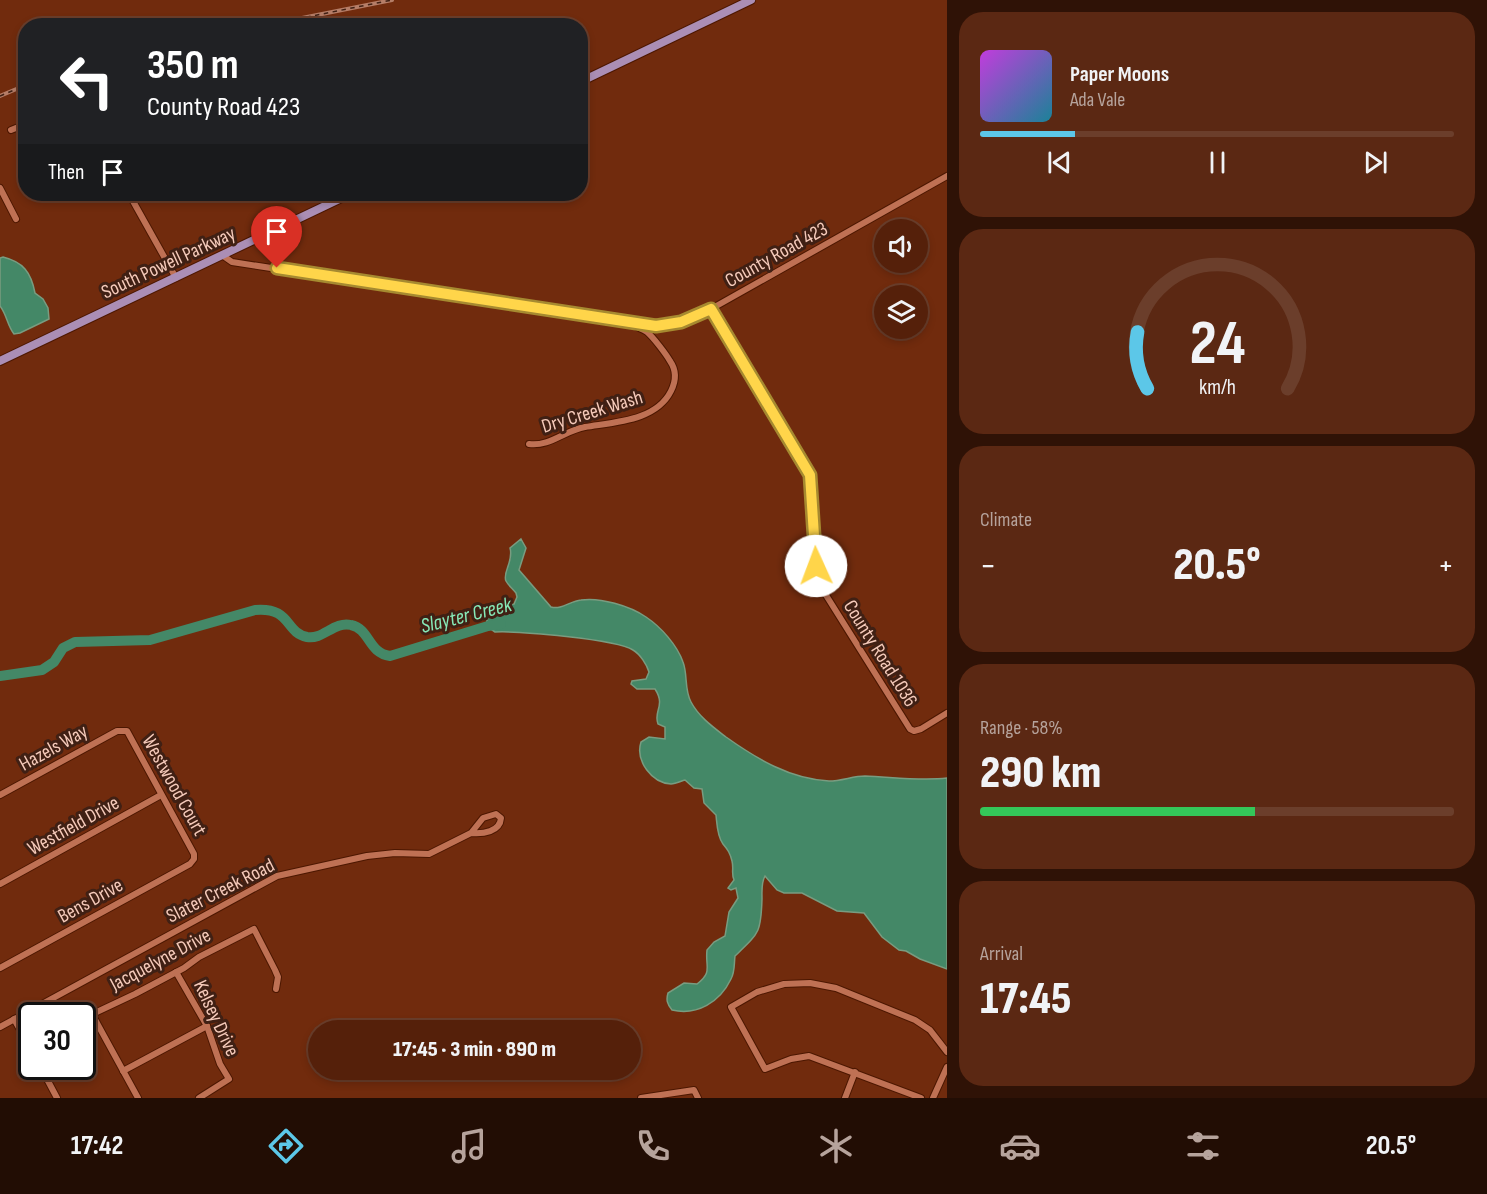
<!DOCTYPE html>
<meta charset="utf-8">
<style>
:root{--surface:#55200a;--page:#5b2813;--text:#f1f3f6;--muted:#b6a39c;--line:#6b3e2b;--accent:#5cc7e8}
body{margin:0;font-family:"Sofia Sans Condensed",sans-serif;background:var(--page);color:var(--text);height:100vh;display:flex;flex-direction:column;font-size:22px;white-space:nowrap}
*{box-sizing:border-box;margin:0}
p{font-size:20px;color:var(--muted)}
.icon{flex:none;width:33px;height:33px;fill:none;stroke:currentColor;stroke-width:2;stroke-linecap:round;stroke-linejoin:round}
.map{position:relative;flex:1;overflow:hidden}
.drawer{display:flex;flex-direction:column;gap:12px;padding:12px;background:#2f1206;width:540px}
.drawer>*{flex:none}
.top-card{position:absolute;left:18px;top:18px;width:570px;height:183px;border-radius:24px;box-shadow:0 3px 9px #0003,0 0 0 2px var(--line);background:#202124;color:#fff;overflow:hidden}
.controls{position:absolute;left:874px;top:219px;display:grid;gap:12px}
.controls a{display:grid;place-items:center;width:54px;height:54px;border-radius:50%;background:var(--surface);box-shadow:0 3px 9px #0003,0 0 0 2px var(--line);font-size:30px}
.speed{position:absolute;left:18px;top:1002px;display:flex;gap:12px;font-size:30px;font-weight:700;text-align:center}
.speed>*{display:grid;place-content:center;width:78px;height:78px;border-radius:50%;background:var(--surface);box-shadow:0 3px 9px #0003,0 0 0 2px var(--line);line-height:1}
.speed .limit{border:3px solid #111;border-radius:9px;background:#fff;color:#111}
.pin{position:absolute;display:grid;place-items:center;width:51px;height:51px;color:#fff;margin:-62px -26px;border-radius:50% 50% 50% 0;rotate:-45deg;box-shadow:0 0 6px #0007}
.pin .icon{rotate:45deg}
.me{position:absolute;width:66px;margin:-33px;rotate:358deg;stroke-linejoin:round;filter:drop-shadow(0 0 4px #0008)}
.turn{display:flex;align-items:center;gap:21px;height:126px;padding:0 30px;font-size:27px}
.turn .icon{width:78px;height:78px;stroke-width:2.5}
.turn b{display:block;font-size:42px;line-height:51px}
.then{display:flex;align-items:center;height:57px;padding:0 30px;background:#0003;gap:12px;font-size:22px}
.big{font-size:45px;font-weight:800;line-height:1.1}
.drawer .widget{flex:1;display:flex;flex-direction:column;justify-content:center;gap:9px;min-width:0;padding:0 21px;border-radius:24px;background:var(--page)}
.drawer .dial{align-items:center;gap:0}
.dial svg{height:156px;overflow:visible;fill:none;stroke:var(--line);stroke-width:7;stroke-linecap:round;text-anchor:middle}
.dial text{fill:var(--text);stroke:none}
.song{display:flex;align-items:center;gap:18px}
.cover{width:72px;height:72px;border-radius:9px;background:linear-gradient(135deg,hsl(290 70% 55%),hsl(190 70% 35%))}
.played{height:6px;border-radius:3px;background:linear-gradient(90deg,var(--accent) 20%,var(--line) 20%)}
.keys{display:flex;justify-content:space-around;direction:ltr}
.heat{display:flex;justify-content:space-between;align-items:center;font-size:33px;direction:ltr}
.charge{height:9px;border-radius:4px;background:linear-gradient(90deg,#34c759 58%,var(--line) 0)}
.trip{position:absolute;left:308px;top:1020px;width:333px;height:60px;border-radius:30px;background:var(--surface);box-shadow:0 3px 9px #0003,0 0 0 2px var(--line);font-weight:800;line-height:60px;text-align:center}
.tab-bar{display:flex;height:96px;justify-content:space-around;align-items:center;background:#220d04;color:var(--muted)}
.tab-bar .icon{width:42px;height:42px}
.tab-bar .on{color:var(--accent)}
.tab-bar b{font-size:27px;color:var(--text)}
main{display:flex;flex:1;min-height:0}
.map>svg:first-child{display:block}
</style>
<main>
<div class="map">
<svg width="947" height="1098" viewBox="0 0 947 1098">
<rect width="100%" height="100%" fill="#712b0d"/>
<g fill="#448867" stroke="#799c80" stroke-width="1.5">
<path d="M3,257c20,5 28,15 32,36l8,6 5,9 1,11 -29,14 -6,1c-7,-9 -7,-19 -14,-28v-48z"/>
<path d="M521,539l5,9 -7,22 32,37c11,3 19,-6 30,-7 19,-3 49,6 65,17 15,10 31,28 37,45 5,13 1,27 8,40 8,15 22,25 35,35 31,22 64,42 103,44 13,0 24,-5 36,-5 27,1 55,5 82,2v191l-27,-10 -14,-8 -7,-1 -17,-13 -18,-24 -27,-2 -35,-18h-18l-7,-3 -12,-14c-4,7 -3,15 -3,23 -1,34 -3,34 -27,57 -1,8 0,16 -4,23 -11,23 -34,37 -59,31 -5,-6 -6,-10 -4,-17l16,-10 13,1c16,-12 8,-17 10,-34l7,-8 11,-6 4,-24 9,-14 -2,-10 -5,2 -3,-2 6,-8c-3,-7 0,-11 -2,-19 -2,-8 -4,-11 -9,-17 -6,-8 -6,-20 -7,-29l-12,-12 -2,-14 -8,-1 -9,-8c-4,1 -9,4 -14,4 -19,-1 -36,-23 -30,-42l8,-5 16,2v-12l-7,-3c-5,-13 8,-18 -3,-35h-18l-6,-5 1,-3 14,-2 3,-7c-2,-7 -9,-18 -16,-22 -17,-11 -115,-19 -138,-18 -22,-13 6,-26 19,-28l3,-7 -1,-4c-3,-4 -8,-8 -10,-12 -4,-8 8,-20 4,-33z"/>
</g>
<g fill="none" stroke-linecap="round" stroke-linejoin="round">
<path stroke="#448867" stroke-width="10" d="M0,676l42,-6 12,-8 9,-14 12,-6 75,-2 105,-30c37,-3 29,22 52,27 16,3 27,-16 44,-12 19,4 17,28 39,31l98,-30 13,-2"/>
<g stroke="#4c1701" stroke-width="8">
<g id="minor">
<polyline points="11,130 26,124"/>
<polyline points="0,188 16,219"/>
<polyline points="129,194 176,278"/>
<path d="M222,255l10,7 399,61c35,4 48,2 80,-14l236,-133"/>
<polyline points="711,309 810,475 817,577 819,584 910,729 914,731 921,729 947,713"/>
<path d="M529,444c20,3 37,-14 56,-17 30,-5 71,-6 86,-36 5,-10 6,-20 -1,-30 -4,-7 -17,-24 -23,-29 -5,-4 -11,-4 -16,-9"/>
<polyline points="0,795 117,731 127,731 194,854 194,859 190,864 0,968"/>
<polyline points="0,884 161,795"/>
<polyline points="176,972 207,1026 220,1064 229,1079 199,1098"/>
<polyline points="92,1014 138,1098"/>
<polyline points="14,1019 32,1051"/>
<polyline points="82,1019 135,994 184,968 199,957 254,929 275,970 278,977 276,989"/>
<path d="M0,1027l277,-151 90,-20 28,-3 34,1 42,-21 12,-15 13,-4 5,4c-1,14 -18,16 -30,15"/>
<polyline points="40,1066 57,1098"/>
<polyline points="123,1071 207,1026"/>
<polyline points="641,1098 694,1090 698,1098"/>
<polyline points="845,1098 855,1072"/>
<polyline points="921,1098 809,1056 791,1059 765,1069 731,1007 757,992 784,984 810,983 836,988 915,1020 930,1030 947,1052"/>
<polyline points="933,1098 947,1067"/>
</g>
</g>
<g stroke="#4c1701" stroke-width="10">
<g id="major">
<polyline points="580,82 751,0"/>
<polyline points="0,361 350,194"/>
</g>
</g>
<use href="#minor" stroke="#bf7154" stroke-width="6"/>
<use href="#major" stroke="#ab8eb5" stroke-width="8"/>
<g stroke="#b57d67" stroke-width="4">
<g id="rail">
<polyline points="262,26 392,0"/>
<polyline points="0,96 26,85"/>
</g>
</g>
<use href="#rail" stroke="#402014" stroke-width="1.5" stroke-dasharray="4.5" stroke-linecap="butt"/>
</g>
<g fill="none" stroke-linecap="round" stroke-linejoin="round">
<g stroke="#a68a30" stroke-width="15">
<polyline id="route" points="277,268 656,326 681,322 711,309 810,475 816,566"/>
</g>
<use href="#route" stroke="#ffd54a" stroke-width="10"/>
</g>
<g text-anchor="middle" stroke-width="6" stroke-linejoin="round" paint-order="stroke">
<g font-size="20" fill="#f5caba" stroke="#402014">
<text transform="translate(776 254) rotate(-29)" y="7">County Road 423</text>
<text transform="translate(168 262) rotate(-25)" y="7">South Powell Parkway</text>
<text transform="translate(592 411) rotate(-17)" y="7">Dry Creek Wash</text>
<text transform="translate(881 653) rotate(58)" y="7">County Road 1036</text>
<text transform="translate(53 747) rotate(-29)" y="7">Hazels Way</text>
<text transform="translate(175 785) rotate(61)" y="7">Westwood Court</text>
<text transform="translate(73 825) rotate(-29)" y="7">Westfield Drive</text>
<text transform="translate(220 890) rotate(-27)" y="7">Slater Creek Road</text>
<text transform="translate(90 900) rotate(-29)" y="7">Bens Drive</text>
<text transform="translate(160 959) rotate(-28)" y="7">Jacquelyne Drive</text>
<text transform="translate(217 1018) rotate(65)" y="7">Kelsey Drive</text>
</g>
<g font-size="21" font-style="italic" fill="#87e9b8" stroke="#402014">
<text transform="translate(466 615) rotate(-14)" y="7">Slayter Creek</text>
</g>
</g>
</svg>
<div class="controls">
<a><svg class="icon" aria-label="sound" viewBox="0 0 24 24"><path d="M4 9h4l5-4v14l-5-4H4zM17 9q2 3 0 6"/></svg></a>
<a><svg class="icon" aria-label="layers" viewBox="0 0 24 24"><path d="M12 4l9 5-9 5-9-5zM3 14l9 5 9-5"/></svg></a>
</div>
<div class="speed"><div class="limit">30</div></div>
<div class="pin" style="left:277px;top:268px;background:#d93025"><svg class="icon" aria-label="arrive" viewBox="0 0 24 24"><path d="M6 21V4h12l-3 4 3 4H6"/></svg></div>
<svg class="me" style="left:816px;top:566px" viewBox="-20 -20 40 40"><circle r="19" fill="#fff"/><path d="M0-13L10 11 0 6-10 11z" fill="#ffd54a"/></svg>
<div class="trip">17:45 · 3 min · 890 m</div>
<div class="top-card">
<div class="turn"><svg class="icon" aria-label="left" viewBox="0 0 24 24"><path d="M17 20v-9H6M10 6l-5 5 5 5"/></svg><div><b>350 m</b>County Road 423</div></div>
<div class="then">Then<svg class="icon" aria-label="arrive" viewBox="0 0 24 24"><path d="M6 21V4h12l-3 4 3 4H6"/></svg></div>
</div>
</div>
<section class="drawer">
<div class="widget">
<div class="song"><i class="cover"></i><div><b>Paper Moons</b><p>Ada Vale</p></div></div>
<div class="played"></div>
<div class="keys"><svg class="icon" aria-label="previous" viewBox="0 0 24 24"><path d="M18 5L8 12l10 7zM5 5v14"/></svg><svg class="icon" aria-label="pause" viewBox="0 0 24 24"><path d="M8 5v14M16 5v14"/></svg><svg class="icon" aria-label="next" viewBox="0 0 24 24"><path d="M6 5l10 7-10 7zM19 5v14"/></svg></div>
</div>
<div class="widget dial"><svg viewBox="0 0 100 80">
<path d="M14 69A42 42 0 1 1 86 69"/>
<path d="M14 69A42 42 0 0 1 9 40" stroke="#5cc7e8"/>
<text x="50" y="56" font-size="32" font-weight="700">24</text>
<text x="50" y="72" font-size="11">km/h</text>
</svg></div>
<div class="widget"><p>Climate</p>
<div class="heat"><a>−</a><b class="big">20.5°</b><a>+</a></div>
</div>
<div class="widget"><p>Range · 58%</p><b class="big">290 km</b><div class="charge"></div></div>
<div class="widget"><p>Arrival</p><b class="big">17:45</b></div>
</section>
</main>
<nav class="tab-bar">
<b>17:42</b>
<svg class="icon on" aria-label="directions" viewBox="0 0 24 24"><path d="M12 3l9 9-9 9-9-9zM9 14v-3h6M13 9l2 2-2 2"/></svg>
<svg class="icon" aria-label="music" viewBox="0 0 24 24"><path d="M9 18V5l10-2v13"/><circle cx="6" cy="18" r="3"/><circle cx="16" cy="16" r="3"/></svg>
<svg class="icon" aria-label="phone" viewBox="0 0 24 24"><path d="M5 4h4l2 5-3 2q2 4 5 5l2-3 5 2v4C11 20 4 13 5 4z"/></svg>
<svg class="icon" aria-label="climate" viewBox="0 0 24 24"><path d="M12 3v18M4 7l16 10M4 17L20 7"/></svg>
<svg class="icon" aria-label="car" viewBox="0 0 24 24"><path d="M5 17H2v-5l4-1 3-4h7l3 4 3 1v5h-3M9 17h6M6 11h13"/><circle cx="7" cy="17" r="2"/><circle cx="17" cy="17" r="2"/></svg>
<svg class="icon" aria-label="filters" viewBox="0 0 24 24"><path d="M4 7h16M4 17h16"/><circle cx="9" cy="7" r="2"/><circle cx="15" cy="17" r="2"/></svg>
<b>20.5°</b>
</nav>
